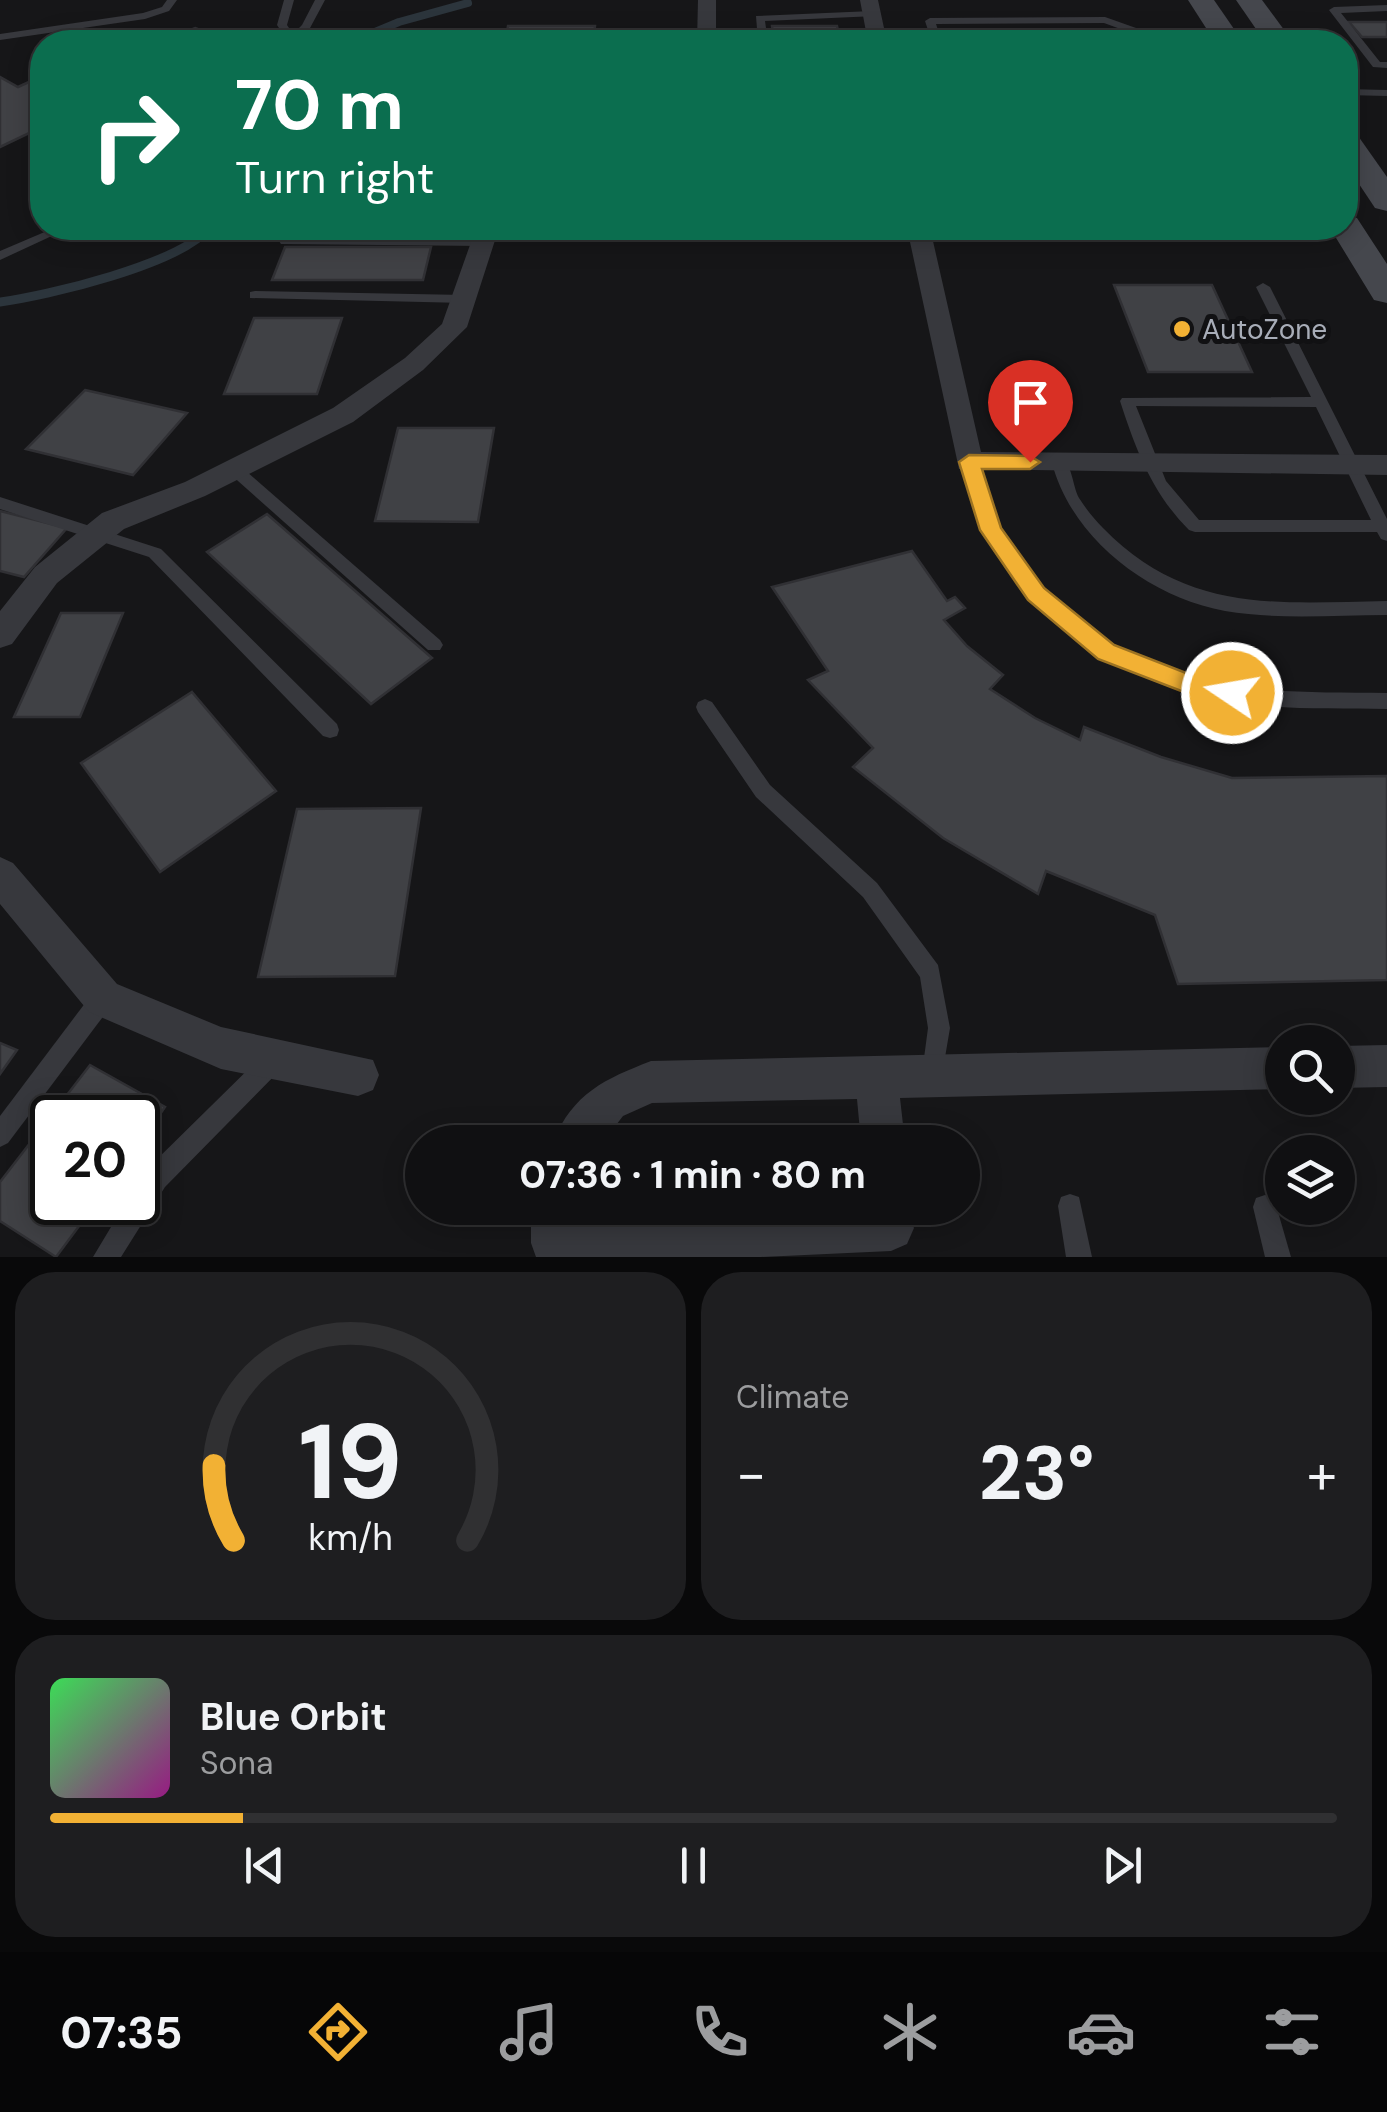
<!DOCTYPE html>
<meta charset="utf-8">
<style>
:root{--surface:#101012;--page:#1e1e20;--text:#f1f3f6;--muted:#9c9d9f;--line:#303032;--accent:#f2b134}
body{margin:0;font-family:"DM Sans",sans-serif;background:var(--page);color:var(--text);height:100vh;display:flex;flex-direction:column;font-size:38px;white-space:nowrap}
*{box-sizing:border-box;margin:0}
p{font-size:32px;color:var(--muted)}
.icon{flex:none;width:55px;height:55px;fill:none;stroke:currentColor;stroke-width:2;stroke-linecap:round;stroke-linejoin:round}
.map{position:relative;height:1257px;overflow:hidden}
.drawer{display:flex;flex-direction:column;gap:15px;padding:15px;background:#09090a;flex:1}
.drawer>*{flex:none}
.hud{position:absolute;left:30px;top:30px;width:1328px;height:210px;border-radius:40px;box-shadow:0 5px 25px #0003,0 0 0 2px var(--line);background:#0b6e4f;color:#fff;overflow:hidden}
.buttons{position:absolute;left:1265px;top:1025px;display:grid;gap:20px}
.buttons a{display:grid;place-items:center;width:90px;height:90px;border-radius:50%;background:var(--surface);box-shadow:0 5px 25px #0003,0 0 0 2px var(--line);font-size:50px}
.speed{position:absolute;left:30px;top:1095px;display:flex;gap:20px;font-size:50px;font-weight:700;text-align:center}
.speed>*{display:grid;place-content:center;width:130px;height:130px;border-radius:50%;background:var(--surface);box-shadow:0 5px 25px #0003,0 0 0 2px var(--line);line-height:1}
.speed .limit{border:5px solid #111;border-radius:15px;background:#fff;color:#111}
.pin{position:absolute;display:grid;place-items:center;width:85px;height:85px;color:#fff;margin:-102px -42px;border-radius:50% 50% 50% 0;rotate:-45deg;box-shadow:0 0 10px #0007}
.pin .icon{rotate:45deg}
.me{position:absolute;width:110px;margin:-55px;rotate:282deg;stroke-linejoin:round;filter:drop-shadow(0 0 8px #0008)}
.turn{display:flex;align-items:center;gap:35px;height:210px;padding:0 40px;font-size:45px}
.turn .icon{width:130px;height:130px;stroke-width:2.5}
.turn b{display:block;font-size:70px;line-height:85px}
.big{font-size:75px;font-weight:700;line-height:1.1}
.drawer .tile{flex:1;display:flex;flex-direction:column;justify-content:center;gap:15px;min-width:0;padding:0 35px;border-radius:40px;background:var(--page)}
.drawer .dial{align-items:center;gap:0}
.dial svg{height:260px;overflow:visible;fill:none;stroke:var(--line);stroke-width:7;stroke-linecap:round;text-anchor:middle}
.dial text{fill:var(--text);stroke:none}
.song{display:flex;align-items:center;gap:30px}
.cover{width:120px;height:120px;border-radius:15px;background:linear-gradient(135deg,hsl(130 70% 55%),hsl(310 70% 35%))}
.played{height:10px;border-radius:5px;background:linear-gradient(90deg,var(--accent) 15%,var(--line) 15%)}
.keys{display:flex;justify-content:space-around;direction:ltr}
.heat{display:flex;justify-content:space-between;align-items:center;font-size:55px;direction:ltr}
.drawer .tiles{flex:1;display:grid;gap:15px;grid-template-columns:1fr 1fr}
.tile:last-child{grid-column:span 2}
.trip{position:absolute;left:405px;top:1125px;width:575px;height:100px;border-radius:50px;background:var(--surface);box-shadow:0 5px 25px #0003,0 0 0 2px var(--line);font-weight:700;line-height:100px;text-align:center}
.menu{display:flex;height:160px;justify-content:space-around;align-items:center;background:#060607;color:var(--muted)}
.menu .icon{width:70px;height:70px}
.menu .selected{color:var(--accent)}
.menu b{font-size:45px;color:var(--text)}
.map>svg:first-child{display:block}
</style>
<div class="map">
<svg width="1387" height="1257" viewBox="0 0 1387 1257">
<rect width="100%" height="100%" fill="#161618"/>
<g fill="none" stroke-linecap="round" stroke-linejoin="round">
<polyline stroke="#2c353c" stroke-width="8" points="351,42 399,22 468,3"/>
<path stroke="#2c353c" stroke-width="9" d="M0,302c47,-6 180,-38 209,-74"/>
</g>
<g fill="#404145" stroke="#303034" stroke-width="2.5">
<polygon points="1349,22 1387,22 1387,37 1362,37"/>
<polygon points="508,26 595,26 593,42 506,38"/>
<polygon points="772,26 837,26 840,41 774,42"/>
<polygon points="195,28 218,37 216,42 161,42"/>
<polygon points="1114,38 1117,42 957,42 955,39"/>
<polygon points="42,76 42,127 0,147 0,77 18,87"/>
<polygon points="285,247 431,247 423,280 272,280"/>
<polygon points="1114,285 1212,285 1252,372 1148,372"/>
<polygon points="254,318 342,318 317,394 224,394"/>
<polygon points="85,390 187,413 133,475 26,449"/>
<polygon points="398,428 494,428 478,522 375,521"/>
<polygon points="0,511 67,528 24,577 0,571"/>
<polygon points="267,514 432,658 371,704 207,552"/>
<polygon points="912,551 947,601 955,597 965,608 944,620 967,646 1003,675 990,689 1035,718 1080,740 1084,727 1161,757 1232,778 1387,776 1387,980 1178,984 1155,915 1046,871 1038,894 943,838 853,767 873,748 808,680 828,671 772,587"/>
<polygon points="61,613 123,613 80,717 14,717"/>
<polygon points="192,692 276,791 160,872 81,763"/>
<polygon points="421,808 395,976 258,977 297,809"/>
<polygon points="0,1043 17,1050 0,1074"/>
<polygon points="90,1065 165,1107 138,1146 138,1118 52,1118 52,1202 97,1202 56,1257 0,1221 0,1182"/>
</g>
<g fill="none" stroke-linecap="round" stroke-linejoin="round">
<g fill="#37383d" fill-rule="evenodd">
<polygon points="167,0 177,0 169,11 145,19 0,40 0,34 143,13 162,7"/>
<polygon points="284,0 294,0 287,25 293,34 302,25 315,0 325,0 310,28 295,42 285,42 287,40 277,25"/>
<polygon points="1387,5 1387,11 1341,13 1380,62 1387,62 1387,68 1373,67 1329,10 1334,7"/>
<polygon points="872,11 876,12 876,16 765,21 768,42 758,42 756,16"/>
<polygon points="1105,17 1153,34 1158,42 1148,42 1145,38 1104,23 936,24 942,42 932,42 925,21 930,18"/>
<polygon points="1345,89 1387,90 1387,96 1345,95"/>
<polygon points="54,228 69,228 0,260 0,251"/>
<polygon points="285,237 483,238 489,242 483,246 281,244 279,241"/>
<path d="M1263,283l7,4 117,232v22l-6,-2 -4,-7h-182l-6,-2c-37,-37 -53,-80 -69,-129l2,-3 189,-1 -55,-110zM1136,406l180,1 55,113h-172l-33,-39z"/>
<polygon points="255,291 465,295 472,299 465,303 250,298 250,292"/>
<path d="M969,457l8,5c7,22 11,45 21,66 17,35 45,63 75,87 101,81 192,77 314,78v16c-53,-1 -107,1 -160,-7 -99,-16 -202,-82 -245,-175 -10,-20 -14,-43 -21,-65z"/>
<path d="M1060,458c13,6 12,27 19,40 7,11 15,21 24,30 84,86 175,75 284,73v14c-53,0 -109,5 -162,-4 -76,-14 -153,-72 -173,-148z"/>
<polygon points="234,464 239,465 440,640 443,645 440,650 428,650 229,473 226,469 229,465"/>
<polygon points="0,497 161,549 337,724 339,730 337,736 330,738 323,736 149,557 0,509"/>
<polygon points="705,699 712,702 770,785 877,883 938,965 950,1028 941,1081 933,1084 925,1081 922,1073 928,1028 920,977 863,897 756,797 698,712 696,707 698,702"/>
<polygon points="103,987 111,990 114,998 111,1006 8,1143 0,1147 0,1116 95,990"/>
<polygon points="275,1048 283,1051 286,1059 283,1067 165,1187 121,1257 93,1257 126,1202 138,1202 138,1185 147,1169 267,1051"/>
<polygon points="1070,1194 1079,1197 1092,1257 1066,1257 1058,1206 1061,1197"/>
<polygon points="1265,1195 1274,1198 1291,1257 1265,1257 1253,1207 1256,1198"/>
</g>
<g fill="#37383d" fill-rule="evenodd">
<polygon points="698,0 716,0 716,42 697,42"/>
<polygon points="860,0 878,0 887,42 868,42"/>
<polygon points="476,228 499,228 467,327 423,370 353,422 205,496 124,529 57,583 12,644 0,648 0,611 35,567 102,513 185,482 333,408 405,358 442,324"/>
<polygon points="907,228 930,228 981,452 1387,455 1387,475 959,469"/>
<polygon points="0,857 13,863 117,984 221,1027 373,1060 379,1075 373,1090 358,1096 221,1069 89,1012 0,904"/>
<polygon points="1387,1045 1387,1087 1338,1088 1338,1046"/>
<path d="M1282,1047v42l-382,9 5,44h-44l-4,-43 -205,4 -29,13 -20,26h-50c20,-49 52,-63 98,-81z"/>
<polygon points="531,1208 577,1208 577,1219 897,1208 907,1212 914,1228 907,1244 891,1251 761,1257 536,1257 531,1243"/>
</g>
<g fill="#45474d" fill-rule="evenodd">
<polygon points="1188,0 1214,0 1243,42 1215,42"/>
<polygon points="1236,0 1262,0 1293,42 1265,42"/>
<polygon points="1345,131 1356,133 1387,177 1387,211 1375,208 1345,163"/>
<polygon points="1345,215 1357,218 1387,264 1387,303 1374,300 1330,228 1345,228"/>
</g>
</g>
<polygon fill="#f2b134" stroke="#9d7322" stroke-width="2.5" points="969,455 1030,456 1040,462 1030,469 982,469 1001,528 1044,588 1114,645 1204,680 1241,686 1244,693 1241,700 1232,703 1202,699 1098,659 1028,600 980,530 959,462"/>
<circle fill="#f2b134" stroke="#111113" stroke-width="4" cx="1182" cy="329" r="10"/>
<g text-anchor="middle" stroke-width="10" stroke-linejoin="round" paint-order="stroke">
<g font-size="28" fill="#a8adb8" stroke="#111113" text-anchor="start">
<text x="1202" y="339">AutoZone</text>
</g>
</g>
</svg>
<div class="buttons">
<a><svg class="icon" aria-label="search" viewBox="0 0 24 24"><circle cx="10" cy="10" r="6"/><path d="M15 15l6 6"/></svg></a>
<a><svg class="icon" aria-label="layers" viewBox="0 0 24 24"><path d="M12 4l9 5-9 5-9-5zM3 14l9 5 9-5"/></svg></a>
</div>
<div class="speed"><div class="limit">20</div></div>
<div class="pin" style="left:1030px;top:462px;background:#d93025"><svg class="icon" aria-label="arrive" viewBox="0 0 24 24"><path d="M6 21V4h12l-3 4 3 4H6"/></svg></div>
<svg class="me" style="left:1232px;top:693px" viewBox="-20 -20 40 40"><circle r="17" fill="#f2b134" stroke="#fff" stroke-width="3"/><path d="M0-11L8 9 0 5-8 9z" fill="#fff"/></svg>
<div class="trip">07:36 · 1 min · 80 m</div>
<div class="hud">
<div class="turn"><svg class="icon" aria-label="right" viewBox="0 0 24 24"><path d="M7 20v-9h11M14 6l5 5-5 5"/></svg><div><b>70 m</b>Turn right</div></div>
</div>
</div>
<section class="drawer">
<div class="tiles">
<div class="tile dial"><svg viewBox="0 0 100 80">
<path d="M14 69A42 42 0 1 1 86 69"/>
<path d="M14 69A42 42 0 0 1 8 46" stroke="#f2b134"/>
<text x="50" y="56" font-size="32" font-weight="700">19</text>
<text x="50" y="72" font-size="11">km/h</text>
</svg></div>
<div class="tile"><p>Climate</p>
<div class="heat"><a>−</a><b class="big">23°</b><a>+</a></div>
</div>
<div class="tile">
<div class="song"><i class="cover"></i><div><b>Blue Orbit</b><p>Sona</p></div></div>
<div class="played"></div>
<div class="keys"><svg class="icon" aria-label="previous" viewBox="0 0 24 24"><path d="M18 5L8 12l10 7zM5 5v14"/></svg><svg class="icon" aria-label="pause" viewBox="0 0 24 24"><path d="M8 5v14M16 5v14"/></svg><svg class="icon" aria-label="next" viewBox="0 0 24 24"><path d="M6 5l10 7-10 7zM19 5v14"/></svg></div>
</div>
</div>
</section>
<nav class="menu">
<b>07:35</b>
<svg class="icon selected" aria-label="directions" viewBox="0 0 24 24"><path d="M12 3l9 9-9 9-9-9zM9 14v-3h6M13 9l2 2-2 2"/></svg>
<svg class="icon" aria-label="music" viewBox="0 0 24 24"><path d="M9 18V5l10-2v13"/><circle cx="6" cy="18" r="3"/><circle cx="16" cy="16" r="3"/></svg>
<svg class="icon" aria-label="phone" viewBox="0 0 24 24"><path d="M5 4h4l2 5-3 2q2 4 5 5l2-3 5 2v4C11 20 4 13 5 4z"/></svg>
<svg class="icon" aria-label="climate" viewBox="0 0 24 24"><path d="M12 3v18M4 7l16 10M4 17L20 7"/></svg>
<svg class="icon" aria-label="car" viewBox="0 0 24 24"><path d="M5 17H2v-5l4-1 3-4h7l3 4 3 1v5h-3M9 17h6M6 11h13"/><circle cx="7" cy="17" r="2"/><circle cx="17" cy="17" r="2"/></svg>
<svg class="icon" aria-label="filters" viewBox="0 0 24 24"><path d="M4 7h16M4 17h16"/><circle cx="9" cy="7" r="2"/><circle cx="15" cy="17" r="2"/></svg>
</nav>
